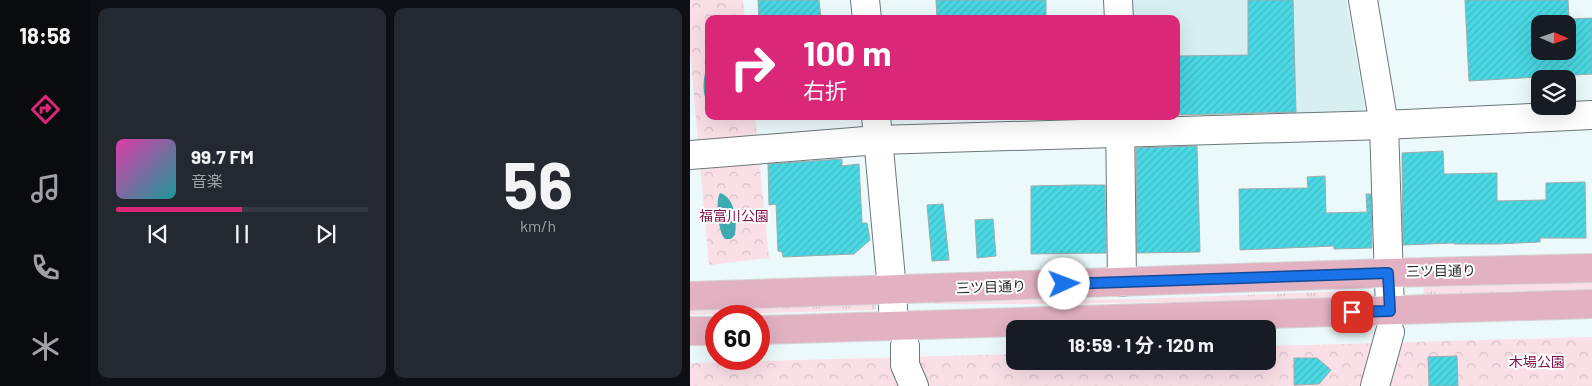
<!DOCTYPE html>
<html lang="ja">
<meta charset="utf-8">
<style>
:root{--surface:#171b24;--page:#242831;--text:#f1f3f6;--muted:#9ea1a6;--line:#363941;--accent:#db2777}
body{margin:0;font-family:Barlow,"Noto Sans JP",sans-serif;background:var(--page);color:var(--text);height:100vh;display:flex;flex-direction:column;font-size:19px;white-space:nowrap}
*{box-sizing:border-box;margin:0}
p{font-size:16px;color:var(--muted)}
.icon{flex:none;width:28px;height:28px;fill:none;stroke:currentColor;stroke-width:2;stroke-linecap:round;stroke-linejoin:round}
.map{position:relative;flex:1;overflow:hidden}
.side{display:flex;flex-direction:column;gap:8px;padding:8px;background:#0d0f14;width:600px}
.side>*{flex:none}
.guide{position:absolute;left:15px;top:15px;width:475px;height:105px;border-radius:10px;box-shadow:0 5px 20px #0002;background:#db2777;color:#fff;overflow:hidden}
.needle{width:32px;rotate:92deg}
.fabs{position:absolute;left:841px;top:15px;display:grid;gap:10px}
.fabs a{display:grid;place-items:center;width:45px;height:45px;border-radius:10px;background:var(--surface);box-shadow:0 5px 20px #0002;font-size:25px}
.speed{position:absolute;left:15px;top:305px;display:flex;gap:10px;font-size:25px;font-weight:700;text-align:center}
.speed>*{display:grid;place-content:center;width:65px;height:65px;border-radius:50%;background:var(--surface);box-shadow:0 5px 20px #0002;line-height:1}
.speed .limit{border:8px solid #d22;background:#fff;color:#111}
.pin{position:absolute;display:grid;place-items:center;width:42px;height:42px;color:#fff;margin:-21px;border-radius:10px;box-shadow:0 2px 8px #0006}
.me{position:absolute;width:55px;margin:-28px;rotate:88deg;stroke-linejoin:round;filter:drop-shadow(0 0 4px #0008)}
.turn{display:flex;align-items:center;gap:18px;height:105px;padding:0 15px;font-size:22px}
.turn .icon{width:65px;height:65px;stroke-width:2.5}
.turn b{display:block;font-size:35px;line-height:42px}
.side .tile{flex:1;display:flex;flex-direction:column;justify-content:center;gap:8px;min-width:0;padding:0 18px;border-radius:10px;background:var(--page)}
.side .dial{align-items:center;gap:0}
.dial b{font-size:65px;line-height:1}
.song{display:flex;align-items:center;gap:15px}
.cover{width:60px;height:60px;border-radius:8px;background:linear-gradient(135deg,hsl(320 70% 55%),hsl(180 70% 35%))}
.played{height:5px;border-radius:2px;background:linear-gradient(90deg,var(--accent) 50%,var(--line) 50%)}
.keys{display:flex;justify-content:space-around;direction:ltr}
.side .tiles{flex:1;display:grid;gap:8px;grid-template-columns:repeat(2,1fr)}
.trip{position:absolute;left:316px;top:320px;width:270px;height:50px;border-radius:10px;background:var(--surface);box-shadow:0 5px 20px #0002;font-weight:700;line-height:50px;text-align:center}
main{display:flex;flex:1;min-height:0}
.dock{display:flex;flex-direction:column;width:90px;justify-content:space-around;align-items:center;background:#090b0e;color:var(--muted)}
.dock .icon{width:35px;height:35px}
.dock .on{color:var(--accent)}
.dock b{font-size:22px;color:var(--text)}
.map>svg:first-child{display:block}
</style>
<main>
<nav class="dock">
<b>18:58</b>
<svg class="icon on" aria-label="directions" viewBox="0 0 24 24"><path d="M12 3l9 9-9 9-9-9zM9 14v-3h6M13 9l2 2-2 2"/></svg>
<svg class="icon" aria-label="music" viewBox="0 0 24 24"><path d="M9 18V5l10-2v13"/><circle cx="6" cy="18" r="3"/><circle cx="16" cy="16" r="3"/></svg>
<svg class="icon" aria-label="phone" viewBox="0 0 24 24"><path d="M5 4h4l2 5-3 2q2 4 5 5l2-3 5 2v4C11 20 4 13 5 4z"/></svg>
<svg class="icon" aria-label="climate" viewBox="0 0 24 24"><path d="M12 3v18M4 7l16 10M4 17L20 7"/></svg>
</nav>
<section class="side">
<div class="tiles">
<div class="tile">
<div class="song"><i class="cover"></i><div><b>99.7 FM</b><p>音楽</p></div></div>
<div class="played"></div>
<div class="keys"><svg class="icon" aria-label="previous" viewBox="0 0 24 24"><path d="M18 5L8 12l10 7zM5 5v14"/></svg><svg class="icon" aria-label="pause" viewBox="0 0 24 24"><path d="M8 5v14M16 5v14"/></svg><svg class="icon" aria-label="next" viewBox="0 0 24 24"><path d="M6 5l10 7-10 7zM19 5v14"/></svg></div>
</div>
<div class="tile dial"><b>56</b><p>km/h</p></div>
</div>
</section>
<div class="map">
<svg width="902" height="386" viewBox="0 0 902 386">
<defs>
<pattern id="grass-tufts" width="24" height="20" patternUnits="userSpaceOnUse" patternTransform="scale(1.25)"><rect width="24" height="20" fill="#fadfe7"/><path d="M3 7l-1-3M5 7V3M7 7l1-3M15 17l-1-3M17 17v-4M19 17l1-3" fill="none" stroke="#d6c0c6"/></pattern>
<pattern id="forest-crowns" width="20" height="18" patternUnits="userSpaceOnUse" patternTransform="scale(1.25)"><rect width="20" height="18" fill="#fadfe7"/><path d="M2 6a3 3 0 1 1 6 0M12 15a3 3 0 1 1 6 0" fill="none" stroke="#d6c0c6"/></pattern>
<pattern id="building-hatch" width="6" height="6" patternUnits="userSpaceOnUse" patternTransform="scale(1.25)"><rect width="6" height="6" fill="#4ad9e4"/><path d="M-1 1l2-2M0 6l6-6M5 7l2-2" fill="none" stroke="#41bac4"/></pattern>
</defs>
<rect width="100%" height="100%" fill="#ecf9fa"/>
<polygon fill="#d8eff1" points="439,0 656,0 676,112 486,115 486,19 440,19"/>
<g fill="url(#grass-tufts)">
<polygon points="902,282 902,291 829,291 733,295 734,287"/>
<path d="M659,291l-1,7c-138,3 -276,7 -414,6l-1,-3 205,-2z"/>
<polygon points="186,304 186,310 0,315 0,311"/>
</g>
<g fill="url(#forest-crowns)">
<polygon points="0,0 53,0 55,19 19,19 19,116 65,116 79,258 19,265 0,52"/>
<polygon points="902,337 902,386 0,386 0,363 325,354 325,361 578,361 578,346"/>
</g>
<g fill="#40aab2">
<path d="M19,63v40h-1c-7,-8 -5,-31 1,-40z"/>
<path d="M30,193c15,4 17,28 15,42l-4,4h-6c-7,-6 -10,-39 -5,-46z"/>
</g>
<g fill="url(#building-hatch)" stroke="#9eaaab" fill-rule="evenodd">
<polygon points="68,0 129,0 131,19 69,19"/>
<polygon points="246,0 356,0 356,19 247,19"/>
<polygon points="558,0 603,0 606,112 488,115 487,56 558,55"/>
<path d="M775,0h103l1,19 23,-1v56l-123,7zM850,24h28v27h-28z"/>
<polygon points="507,146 510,252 447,253 446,148"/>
<polygon points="753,151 754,174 807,173 807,201 856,200 856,183 895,182 896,238 850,238 850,242 807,244 764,244 764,243 713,245 712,153"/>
<polygon points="152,159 152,166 169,164 172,223 177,223 180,240 164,254 93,257 92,252 88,251 86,204 79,205 78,164"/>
<polygon points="635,176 636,213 677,212 676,194 681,194 682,248 644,249 644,246 550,250 549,189 618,188 617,177"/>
<polygon points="386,185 415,185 416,253 341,254 341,186"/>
<polygon points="253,204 259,260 242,261 237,205"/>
<polygon points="303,219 306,256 287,258 285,220"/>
<polygon points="767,356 768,386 739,386 738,357"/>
<polygon points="604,358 627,358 641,370 629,384 604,385"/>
</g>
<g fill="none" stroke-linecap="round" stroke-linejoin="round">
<g stroke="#6b7778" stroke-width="30">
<g id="minor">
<polyline points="175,0 177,19"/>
<polyline points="428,0 429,19"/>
<polyline points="673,0 694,125 700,311"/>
<polyline points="186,116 202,290 204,326"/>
<polyline points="430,116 432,282"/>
<polyline points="0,155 188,140 694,125 902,115"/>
<polyline points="215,346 215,365 224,386"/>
<polyline points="685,386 700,332"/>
</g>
</g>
<g stroke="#d4d5d5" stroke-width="30">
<g id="major">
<polyline points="0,296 698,273 902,268"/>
<polyline points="69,330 902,304"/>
<polyline points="0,331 26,331"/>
</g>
</g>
<use href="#minor" stroke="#fff" stroke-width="28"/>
<use href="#major" stroke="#e2b1c2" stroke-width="28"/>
</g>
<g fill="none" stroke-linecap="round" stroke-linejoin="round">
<g stroke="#114b97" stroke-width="12">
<polyline id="route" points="374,284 698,273 700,311 662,312"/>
</g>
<use href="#route" stroke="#1a73e8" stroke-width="9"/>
</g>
<g text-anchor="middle" stroke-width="4" stroke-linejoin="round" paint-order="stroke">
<g font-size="14" fill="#7f1047" stroke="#fff">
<text x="44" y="221">福富川公園</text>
<text x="847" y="367">木場公園</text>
</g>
<g font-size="14" fill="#272c2c" stroke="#fff">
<text transform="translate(751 271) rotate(-1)" y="5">三ツ目通り</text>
<text transform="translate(301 287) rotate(-2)" y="5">三ツ目通り</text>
</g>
</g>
</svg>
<div class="fabs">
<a><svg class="needle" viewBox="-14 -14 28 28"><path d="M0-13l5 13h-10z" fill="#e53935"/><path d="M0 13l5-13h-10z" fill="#9ea1a6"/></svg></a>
<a><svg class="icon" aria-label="layers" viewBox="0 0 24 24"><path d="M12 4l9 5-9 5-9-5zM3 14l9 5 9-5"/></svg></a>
</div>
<div class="speed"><div class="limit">60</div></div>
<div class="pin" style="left:662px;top:312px;background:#d93025"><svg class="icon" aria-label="arrive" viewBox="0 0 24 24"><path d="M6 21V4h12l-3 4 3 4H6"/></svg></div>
<svg class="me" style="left:374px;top:284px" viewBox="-20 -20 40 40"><circle r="19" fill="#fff"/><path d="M0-13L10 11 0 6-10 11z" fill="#1a73e8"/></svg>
<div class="trip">18:59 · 1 分 · 120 m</div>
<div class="guide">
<div class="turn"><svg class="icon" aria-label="right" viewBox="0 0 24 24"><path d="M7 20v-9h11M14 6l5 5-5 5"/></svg><div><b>100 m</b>右折</div></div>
</div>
</div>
</main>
